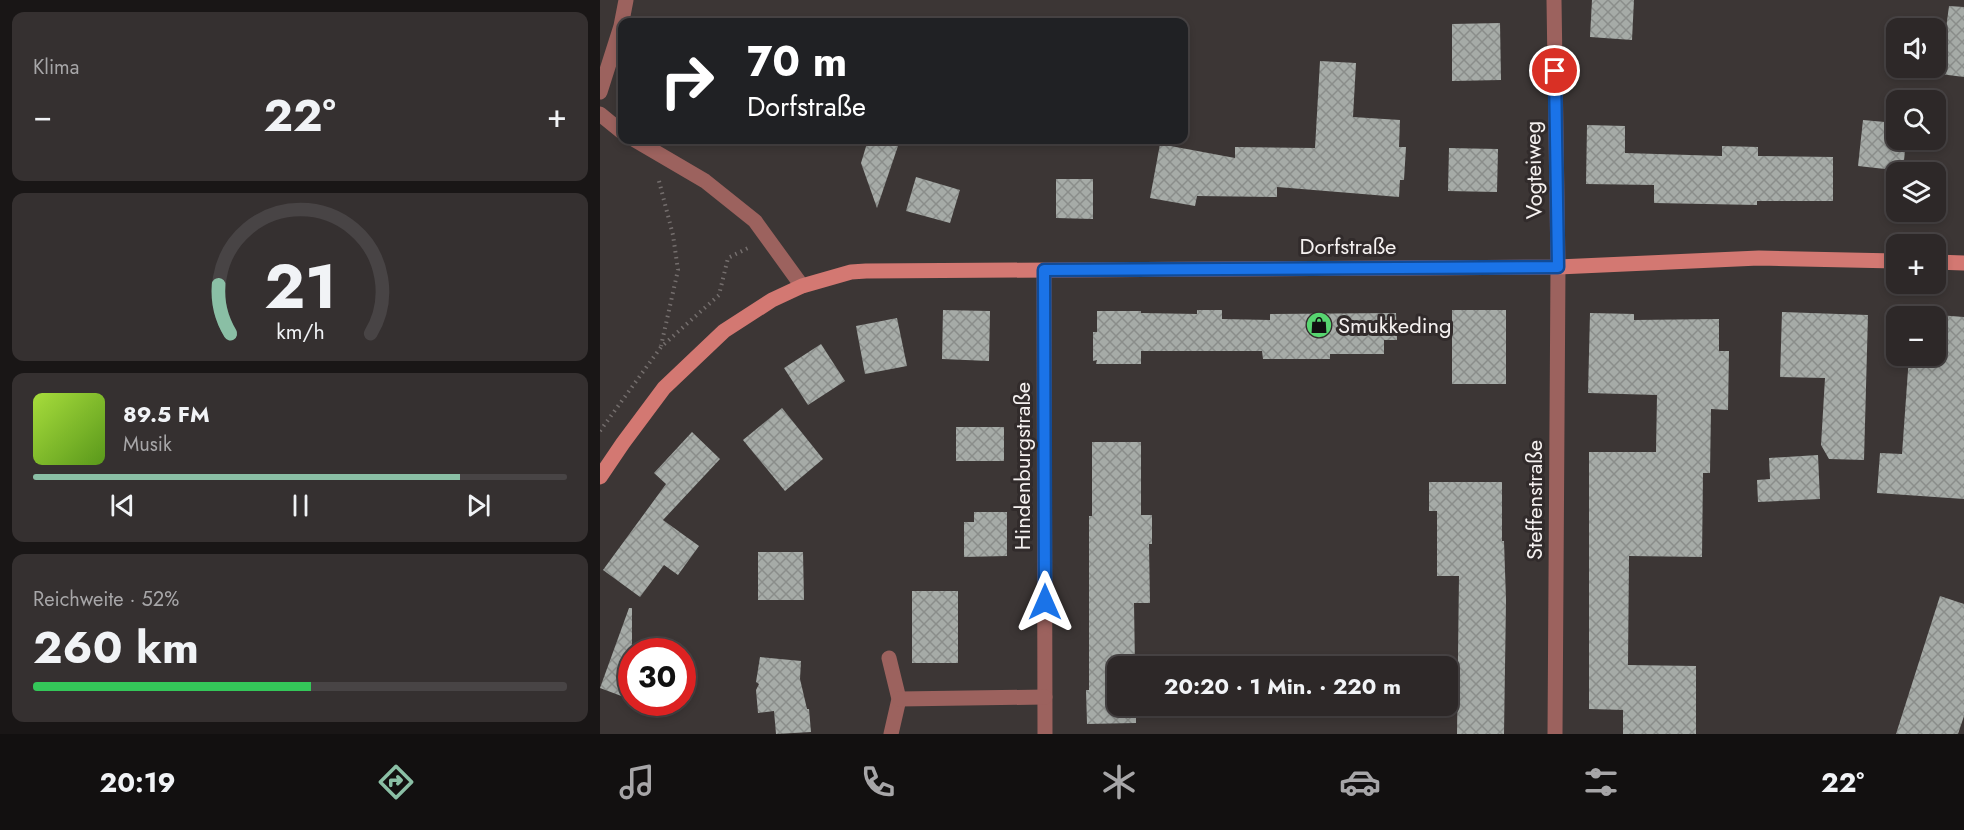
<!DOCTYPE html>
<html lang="de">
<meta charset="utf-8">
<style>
:root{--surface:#2d2828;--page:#353030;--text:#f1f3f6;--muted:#a7a6a8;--line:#484445;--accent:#8abfa5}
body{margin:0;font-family:Jost,sans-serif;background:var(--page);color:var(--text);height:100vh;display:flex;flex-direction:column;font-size:22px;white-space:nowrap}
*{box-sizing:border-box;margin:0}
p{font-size:20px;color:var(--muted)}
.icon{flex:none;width:33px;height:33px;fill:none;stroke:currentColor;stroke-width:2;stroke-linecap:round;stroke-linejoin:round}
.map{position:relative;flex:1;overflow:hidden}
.sheet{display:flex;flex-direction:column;gap:12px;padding:12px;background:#191616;width:600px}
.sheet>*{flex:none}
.hud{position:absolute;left:18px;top:18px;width:570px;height:126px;border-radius:12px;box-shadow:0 3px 9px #0003,0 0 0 2px var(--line);background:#202124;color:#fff;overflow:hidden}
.controls{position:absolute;left:1286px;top:18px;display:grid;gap:12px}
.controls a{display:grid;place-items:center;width:60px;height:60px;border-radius:12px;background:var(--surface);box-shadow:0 3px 9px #0003,0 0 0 2px var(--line);font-size:30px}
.speed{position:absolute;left:18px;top:638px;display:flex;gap:12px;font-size:30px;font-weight:700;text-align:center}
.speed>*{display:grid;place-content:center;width:78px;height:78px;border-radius:50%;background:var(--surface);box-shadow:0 3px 9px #0003,0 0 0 2px var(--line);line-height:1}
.speed .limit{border:9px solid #d22;background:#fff;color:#111}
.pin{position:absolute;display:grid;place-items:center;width:51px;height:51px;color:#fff;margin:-26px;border:3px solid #fff;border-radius:50%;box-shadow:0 2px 6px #0007}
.me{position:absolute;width:66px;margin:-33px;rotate:0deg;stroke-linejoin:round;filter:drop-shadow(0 0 4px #0008)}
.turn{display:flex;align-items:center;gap:21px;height:126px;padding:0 30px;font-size:27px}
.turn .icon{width:78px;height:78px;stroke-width:2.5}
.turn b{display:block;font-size:42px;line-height:51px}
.big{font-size:45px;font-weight:700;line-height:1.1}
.sheet .tile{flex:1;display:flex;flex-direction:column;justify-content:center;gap:9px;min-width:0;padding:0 21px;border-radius:12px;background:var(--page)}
.sheet .dial{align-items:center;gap:0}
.dial svg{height:156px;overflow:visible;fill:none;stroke:var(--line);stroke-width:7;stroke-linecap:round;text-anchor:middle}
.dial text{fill:var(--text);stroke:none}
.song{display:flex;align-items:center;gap:18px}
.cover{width:72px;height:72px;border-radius:9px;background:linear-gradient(135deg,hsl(80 70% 55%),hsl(90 70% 35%))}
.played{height:6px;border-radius:3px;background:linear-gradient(90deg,var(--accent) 80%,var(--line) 80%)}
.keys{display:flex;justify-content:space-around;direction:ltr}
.heat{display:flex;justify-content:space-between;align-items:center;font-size:33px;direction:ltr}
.charge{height:9px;border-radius:4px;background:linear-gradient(90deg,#34c759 52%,var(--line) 0)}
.trip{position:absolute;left:507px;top:656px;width:351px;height:60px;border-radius:12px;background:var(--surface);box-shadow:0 3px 9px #0003,0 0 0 2px var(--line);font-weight:700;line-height:60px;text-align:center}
.dock{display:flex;height:96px;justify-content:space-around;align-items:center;background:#121010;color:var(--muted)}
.dock .icon{width:42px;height:42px}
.dock .selected{color:var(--accent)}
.dock b{font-size:27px;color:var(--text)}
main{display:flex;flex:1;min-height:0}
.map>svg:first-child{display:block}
</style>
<main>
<section class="sheet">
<div class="tile"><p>Klima</p>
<div class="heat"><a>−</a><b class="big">22°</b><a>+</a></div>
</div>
<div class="tile dial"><svg viewBox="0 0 100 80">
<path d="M14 69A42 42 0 1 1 86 69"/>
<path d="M14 69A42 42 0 0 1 8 44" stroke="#8abfa5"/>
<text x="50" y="56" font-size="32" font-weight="700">21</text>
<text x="50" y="72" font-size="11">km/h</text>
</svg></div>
<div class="tile">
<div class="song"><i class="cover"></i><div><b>89.5 FM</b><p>Musik</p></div></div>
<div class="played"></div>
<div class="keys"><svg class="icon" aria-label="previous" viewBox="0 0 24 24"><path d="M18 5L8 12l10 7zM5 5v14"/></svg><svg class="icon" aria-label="pause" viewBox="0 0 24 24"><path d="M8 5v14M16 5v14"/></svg><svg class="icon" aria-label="next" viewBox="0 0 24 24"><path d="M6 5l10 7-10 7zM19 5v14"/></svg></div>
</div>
<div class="tile"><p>Reichweite · 52%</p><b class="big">260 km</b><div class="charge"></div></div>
</section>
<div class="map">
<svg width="1364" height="734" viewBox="0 0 1364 734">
<defs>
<pattern id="building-cross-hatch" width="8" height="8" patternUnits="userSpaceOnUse" patternTransform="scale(1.5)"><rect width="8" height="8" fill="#a6aba7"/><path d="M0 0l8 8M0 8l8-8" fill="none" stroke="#8a8d8a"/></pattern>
</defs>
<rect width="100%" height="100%" fill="#3c3635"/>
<g fill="url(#building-cross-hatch)">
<polygon points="992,0 1034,0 1032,40 990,37"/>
<polygon points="1349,6 1364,7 1364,77 1340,74"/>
<polygon points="900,23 901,80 852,81 852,24"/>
<polygon points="720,61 756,63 753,117 800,120 799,147 806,147 804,180 800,180 799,197 677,187 677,197 597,196 595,206 550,198 560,144 635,158 635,147 715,148"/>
<polygon points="1263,120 1296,123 1296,140 1306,140 1303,171 1258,166"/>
<polygon points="987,125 1025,126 1025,153 1122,156 1122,146 1158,147 1158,156 1233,157 1233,201 1157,201 1157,205 1054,203 1054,185 986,184"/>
<polygon points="268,140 300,140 277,208 261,163"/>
<polygon points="849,148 898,149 897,192 848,191"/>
<polygon points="316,177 360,190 350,223 306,211"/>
<polygon points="456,179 493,179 493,219 456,218"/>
<polygon points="343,310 390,311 389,361 342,359"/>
<polygon points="597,310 622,310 622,319 670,320 670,314 796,313 797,340 784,340 784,354 730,354 730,359 663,359 662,351 541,351 541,364 496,364 497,360 493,361 493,332 497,332 497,311 541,311 541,313 597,314"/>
<rect x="852" y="310" width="54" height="74"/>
<polygon points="1182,312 1268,315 1264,460 1229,459 1221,445 1225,378 1180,377"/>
<polygon points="990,313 1034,314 1034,320 1119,319 1119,351 1129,351 1128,410 1111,409 1110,473 1103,473 1102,557 1029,556 1028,665 1096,666 1096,734 1023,734 1023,710 989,709 989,452 1056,452 1057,395 988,393"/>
<polygon points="1312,313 1364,317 1364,499 1277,493 1280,453 1302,454 1309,356 1335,356 1335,316 1311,316"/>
<polygon points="297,318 307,366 265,374 256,326"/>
<polygon points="221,344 245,381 208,405 184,368"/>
<polygon points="182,408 223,459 185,491 143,440"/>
<rect x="356" y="427" width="48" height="34"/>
<polygon points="92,432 120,459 63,520 99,546 78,575 64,565 40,597 3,570 66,484 54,473"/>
<polygon points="492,442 541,442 541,515 552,515 552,544 549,544 550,603 534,603 535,666 518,666 518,705 536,705 536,723 487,724 486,690 489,690 489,516 492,516"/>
<polygon points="1218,455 1220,499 1158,502 1157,480 1170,479 1169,458"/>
<polygon points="829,482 902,482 902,541 904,541 906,600 904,734 857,734 859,576 837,576 837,511 829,511"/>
<polygon points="374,512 407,512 407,556 364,557 364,522 374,522"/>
<polygon points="158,552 203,552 204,600 158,600"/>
<rect x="312" y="591" width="46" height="72"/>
<polygon points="1340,596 1364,604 1364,716 1358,734 1296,734"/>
<polygon points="29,608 32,608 32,700 0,688"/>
<polygon points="160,657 201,661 200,679 207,709 209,709 211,732 176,734 174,711 158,713 156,690 159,684 156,682"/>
</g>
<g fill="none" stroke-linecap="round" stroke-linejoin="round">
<g stroke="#746e6d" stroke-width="4" stroke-dasharray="1.5 4.5" stroke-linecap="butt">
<polyline points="59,181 73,235 78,270 61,346"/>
<polyline points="0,431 61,347 119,295 128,258 148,248"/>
</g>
<g stroke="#9c625e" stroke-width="15">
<polyline points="954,0 958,267 955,734"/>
<polyline points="0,92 21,26 26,0"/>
<polyline points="444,271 445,734"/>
<polyline points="289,658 299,699 291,734"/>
<polyline points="299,699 445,697"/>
</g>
<g stroke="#9c625e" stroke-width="15">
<polyline points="0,114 22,132"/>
<polyline points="35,140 105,181 155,221 202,286"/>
</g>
<g stroke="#d37872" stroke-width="15">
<polyline points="1335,262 1364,263"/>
<polyline points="0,477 23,443 64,388 124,331 172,300 202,286 251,272 266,271 958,267 1159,258 1296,261"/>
</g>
</g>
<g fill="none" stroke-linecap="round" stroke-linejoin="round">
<g stroke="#114b97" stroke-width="15">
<polyline id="route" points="445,602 444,270 958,267 955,71"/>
</g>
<use href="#route" stroke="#1a73e8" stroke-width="10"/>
</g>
<defs>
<g id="shop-disc" transform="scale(1.35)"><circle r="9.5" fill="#57d570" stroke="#312b2b"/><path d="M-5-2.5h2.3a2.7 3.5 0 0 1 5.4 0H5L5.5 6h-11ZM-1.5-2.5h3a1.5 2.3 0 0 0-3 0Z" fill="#111"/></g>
</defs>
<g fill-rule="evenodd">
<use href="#shop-disc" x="719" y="325"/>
</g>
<g text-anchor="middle" stroke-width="6" stroke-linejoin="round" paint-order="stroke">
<g font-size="22" fill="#f5f1f0" stroke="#312b2b">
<text transform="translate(933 170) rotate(-91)" y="8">Vogteiweg</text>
<text x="748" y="254">Dorfstraße</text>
<text transform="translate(422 466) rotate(-90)" y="8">Hindenburgstraße</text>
<text transform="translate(934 500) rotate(-90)" y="8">Steffenstraße</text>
</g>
<g font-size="22" fill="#f5f1f0" stroke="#312b2b" text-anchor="start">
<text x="738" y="333">Smukkeding</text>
</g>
</g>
</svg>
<div class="controls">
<a><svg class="icon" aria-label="sound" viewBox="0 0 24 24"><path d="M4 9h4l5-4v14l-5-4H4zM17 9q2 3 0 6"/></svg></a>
<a><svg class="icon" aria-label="search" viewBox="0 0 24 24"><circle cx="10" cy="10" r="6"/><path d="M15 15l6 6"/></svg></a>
<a><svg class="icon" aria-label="layers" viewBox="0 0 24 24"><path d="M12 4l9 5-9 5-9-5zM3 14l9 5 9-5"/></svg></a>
<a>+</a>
<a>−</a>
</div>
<div class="speed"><div class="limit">30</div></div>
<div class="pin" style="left:955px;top:71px;background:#d93025"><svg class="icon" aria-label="arrive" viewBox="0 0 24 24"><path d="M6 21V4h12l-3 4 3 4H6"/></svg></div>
<svg class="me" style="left:445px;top:602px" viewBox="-20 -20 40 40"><path d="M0-17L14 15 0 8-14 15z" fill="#1a73e8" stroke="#fff" stroke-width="4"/></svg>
<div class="trip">20:20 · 1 Min. · 220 m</div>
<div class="hud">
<div class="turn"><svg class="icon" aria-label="right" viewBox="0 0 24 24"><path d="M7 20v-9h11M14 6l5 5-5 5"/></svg><div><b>70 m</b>Dorfstraße</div></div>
</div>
</div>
</main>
<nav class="dock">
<b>20:19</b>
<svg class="icon selected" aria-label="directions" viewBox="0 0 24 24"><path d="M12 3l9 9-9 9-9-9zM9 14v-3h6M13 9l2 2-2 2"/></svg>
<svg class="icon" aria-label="music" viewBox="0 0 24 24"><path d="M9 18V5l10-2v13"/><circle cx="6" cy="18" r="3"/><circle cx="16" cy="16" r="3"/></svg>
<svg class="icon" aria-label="phone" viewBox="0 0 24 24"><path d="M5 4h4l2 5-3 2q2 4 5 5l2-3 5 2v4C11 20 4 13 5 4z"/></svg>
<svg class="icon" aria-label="climate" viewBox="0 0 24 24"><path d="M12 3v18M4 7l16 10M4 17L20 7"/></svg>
<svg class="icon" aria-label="car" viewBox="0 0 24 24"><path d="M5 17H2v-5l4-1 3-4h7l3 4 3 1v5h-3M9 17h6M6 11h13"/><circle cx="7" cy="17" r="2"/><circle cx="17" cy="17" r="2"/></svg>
<svg class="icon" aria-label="filters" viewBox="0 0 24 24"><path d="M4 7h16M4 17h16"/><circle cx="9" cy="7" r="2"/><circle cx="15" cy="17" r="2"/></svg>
<b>22°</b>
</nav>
